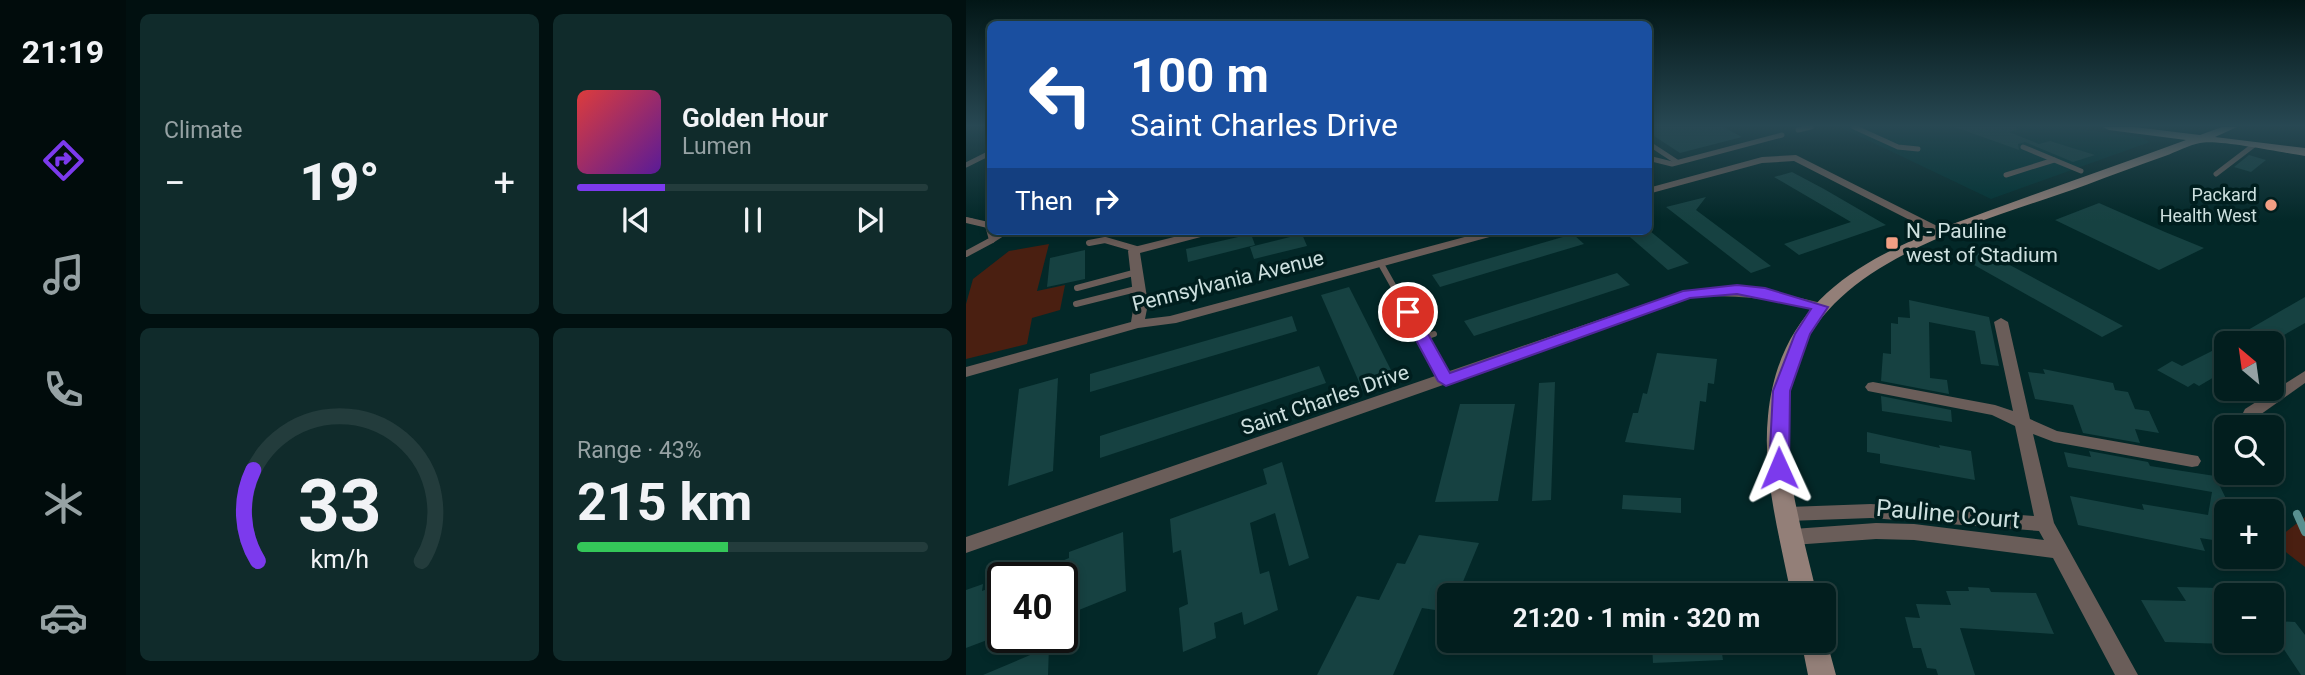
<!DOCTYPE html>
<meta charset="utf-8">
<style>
:root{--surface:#021e1e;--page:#102b2b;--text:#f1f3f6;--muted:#96a2a4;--line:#233c3c;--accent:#7c3aed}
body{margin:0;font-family:Roboto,sans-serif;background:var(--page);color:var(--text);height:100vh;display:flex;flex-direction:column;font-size:26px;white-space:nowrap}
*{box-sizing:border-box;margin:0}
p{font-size:23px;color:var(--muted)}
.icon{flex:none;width:38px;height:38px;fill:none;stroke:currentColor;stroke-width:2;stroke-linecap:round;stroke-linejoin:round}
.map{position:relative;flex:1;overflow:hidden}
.details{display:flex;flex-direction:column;gap:14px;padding:14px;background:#011010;width:840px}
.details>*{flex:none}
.banner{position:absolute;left:21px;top:21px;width:665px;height:214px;border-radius:10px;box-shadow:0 4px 10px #0003,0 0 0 2px var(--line);background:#1a4fa0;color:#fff;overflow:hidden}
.needle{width:46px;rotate:331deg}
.buttons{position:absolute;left:1248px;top:331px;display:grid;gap:14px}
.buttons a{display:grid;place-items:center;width:70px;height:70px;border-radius:10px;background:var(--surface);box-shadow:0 4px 10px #0003,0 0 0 2px var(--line);font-size:35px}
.speed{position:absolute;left:21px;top:562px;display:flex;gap:14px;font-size:35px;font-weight:700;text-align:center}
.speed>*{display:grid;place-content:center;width:91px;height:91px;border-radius:50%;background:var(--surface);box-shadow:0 4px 10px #0003,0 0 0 2px var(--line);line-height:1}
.speed .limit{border:4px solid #111;border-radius:10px;background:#fff;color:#111}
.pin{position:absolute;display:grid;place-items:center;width:60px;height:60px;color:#fff;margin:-30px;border:4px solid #fff;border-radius:50%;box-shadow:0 2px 7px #0007}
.me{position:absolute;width:77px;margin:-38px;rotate:359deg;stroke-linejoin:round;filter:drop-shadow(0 0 5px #0008)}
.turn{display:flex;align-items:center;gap:24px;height:147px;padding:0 28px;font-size:32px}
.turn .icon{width:91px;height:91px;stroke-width:2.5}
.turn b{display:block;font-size:49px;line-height:60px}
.then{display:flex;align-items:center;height:66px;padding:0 28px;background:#0003;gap:14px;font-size:26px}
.big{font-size:52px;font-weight:700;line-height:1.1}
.details .card{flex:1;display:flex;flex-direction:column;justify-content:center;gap:10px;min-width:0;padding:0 24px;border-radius:10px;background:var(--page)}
.details .dial{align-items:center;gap:0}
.dial svg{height:182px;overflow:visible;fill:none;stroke:var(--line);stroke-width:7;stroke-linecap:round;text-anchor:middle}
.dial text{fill:var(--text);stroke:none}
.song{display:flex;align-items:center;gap:21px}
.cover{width:84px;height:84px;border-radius:10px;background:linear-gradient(135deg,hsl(0 70% 55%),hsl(270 70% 35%))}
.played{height:7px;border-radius:4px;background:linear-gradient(90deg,var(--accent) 25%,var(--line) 25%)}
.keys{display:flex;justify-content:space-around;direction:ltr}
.heat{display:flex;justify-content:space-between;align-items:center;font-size:38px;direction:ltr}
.charge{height:10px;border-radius:5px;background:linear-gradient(90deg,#34c759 43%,var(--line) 0)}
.details .tiles{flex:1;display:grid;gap:14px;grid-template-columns:repeat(2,1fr)}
.trip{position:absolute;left:471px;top:583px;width:399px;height:70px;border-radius:10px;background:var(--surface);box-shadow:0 4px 10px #0003,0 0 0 2px var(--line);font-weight:700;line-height:70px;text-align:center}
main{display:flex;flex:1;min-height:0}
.tabs{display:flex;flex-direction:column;width:126px;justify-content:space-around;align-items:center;background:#010c0c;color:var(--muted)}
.tabs .icon{width:49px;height:49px}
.tabs .current{color:var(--accent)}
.tabs b{font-size:32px;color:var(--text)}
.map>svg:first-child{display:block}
</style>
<main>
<nav class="tabs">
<b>21:19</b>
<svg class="icon current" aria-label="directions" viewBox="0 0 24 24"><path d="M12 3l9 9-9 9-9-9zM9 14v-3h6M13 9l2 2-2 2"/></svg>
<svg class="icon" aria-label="music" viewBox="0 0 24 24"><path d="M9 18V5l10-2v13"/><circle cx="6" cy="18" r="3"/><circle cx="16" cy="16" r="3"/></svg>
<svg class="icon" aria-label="phone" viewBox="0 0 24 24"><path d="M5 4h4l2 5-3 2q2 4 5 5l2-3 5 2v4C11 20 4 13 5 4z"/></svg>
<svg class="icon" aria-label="climate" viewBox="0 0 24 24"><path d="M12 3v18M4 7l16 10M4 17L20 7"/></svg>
<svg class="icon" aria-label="car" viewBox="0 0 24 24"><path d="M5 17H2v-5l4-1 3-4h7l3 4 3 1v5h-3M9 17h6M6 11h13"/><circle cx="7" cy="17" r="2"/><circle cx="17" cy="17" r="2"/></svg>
</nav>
<section class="details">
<div class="tiles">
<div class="card"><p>Climate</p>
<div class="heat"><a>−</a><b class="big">19°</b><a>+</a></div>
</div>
<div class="card">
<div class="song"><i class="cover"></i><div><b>Golden Hour</b><p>Lumen</p></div></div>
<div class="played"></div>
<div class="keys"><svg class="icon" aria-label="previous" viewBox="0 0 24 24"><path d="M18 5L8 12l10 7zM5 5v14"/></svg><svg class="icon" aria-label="pause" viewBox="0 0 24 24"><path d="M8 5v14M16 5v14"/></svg><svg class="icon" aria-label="next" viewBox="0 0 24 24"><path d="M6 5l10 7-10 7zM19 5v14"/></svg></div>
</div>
<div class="card dial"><svg viewBox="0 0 100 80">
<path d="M14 69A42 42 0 1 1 86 69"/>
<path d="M14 69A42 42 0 0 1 12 29" stroke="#7c3aed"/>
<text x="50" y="56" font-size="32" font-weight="700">33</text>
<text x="50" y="72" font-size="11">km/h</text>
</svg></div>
<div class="card"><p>Range · 43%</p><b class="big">215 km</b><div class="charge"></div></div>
</div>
</section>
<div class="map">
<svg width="1339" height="675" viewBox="0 0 1339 675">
<rect width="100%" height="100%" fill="#032828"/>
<polygon fill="#003232" points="874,127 1097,127 1175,137 1184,142 1025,199"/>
<g fill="#4a1f11">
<polygon points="83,244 71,291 99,285 94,310 66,318 61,344 0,359 0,304 7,279 43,251"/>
<polygon points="1339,517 1339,567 1307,542"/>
</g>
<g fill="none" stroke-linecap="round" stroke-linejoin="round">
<polyline stroke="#599090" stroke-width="8" points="1331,514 1339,532"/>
</g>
<g fill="#164141">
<polygon points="682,127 757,127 776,137 714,153 682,132"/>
<polygon points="989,127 1050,127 1051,130 1043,132 1073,144 1084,141 1129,155 1107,162 1059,142 1052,144 1053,150"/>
<polygon points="1283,155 1300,160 1285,172 1268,167"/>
<polygon points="826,172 858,189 920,225 833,255 818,244 885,222 808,177"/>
<polygon points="740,197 730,210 805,266 785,273 700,207"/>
<polygon points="1133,203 1199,232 1238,248 1193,270 1089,220"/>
<polygon points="657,231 684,231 723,263 702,270"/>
<polygon points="285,234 289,245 222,262 220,249"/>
<polygon points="336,234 341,246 288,259 284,247"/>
<polygon points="607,234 618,244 474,287 466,275"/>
<polygon points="1014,249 1157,326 1136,337 994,257"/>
<polygon points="119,250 119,279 81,287 84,258"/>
<polygon points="651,273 664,285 508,336 498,321"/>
<polygon points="383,287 430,380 397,391 355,295"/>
<polygon points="1339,297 1339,323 1304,343 1260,343 1260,370 1233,386 1228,383 1222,387 1191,370 1206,361 1216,366 1244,352"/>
<polygon points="943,300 1023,317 1033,366 1015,364 1009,331 963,322 964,378 981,380 983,394 915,381 917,353 925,354 925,323 932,324 932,317 944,318"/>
<polygon points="326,316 331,331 124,392 124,374"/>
<polygon points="691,353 751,359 748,384 742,383 740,402 734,401 728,450 659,442 667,413 672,413 677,393 681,394"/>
<polygon points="353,366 360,383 134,458 134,436"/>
<polygon points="1077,369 1147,383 1149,390 1162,392 1169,409 1183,411 1193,433 1169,429 1174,443 1117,433 1107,405 1069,399 1062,372 1079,374"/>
<polygon points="92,378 87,471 42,486 53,389"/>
<polygon points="589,382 585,500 566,501 573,383"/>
<polygon points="915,396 985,410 986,422 916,411"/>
<polygon points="494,404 549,404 532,501 469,502"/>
<polygon points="901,432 974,448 973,445 1005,451 1009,480 914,463 914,454 901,452"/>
<polygon points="1123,451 1182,462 1184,466 1249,476 1266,511 1260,511 1260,542 1234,538 1239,551 1112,525 1104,496 1178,510 1176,504 1242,515 1246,492 1102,467 1098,452 1125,457"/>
<polygon points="316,462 343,558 323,566 309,513 284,523 294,574 303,571 312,610 278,625 276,612 248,623 250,638 217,652 213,608 222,604 215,550 207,553 204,519 301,484 297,469"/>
<polygon points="657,495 715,498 715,513 656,509"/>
<polygon points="157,532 160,591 98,616 96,578 56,578 103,558 103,552"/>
<polygon points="453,535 513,543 496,584 487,583 476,611 456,608 427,675 351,675 391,596 413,600 431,563 439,564"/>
<polygon points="37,583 37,634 0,648 0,590 17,584 16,591"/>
<polygon points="1002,587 1023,588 1025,592 1070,593 1088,634 994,628 1009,675 972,675 970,669 961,668 955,648 947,648 939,617 954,618 950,604 985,605 980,591 1003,591"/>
<polygon points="1211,587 1253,588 1260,598 1260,644 1199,642 1175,600 1220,601"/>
<polygon points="1306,621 1329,622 1339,635 1339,675 1335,675 1315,645 1306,645"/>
<polygon points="754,640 757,660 687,663 686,643"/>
<polygon points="83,647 82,675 17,675"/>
</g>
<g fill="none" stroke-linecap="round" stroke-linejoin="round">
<g stroke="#6a5d59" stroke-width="5">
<polyline points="888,127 932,147 952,149"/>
<polyline points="832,130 845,127"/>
<polyline points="682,143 711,162"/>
<polyline points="1057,147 1115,171"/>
<polyline points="682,158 706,164 816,135"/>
<polyline points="0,165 24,153"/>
<polyline points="1250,174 1288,145"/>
<polyline points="1040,175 1088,160"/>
<polyline points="0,220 6,221"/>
</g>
<g stroke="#6a5d59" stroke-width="6">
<polyline points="0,220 22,225 26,240 0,254"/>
<polyline points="26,240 40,231"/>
<polyline points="123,243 139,240 170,249"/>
<polyline points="415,264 457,339"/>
<polyline points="111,288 171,272"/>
<polyline points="110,304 174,288"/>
<polyline points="456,338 468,334"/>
</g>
<polyline stroke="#6a5d59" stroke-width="8" points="456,338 480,380"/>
<g fill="#6a5d59" fill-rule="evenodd">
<polygon points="830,155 981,231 983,233 977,236 973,235 828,161 796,163 682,194 682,188 796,157"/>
<polygon points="232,231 252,231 250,233 174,253 182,304 179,319 204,316 521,231 540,231 538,233 210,323 172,328 0,377 0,367 165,322 168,304 162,251 164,248"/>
<path d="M740,288c41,-1 79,6 119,16l2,3 -7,4c-44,-11 -85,-18 -130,-13l-724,255v-16l717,-246z"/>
<polygon points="1035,318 1042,322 1064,419 1091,431 1226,455 1232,456 1235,461 1232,466 1226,467 1088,442 1067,434 1088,523 1172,675 1149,675 1087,558 948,540 910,539 827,545 820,543 818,537 820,531 827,529 910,523 948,524 1078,540 1073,531 905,518 822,521 816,519 813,514 816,509 822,507 905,504 1068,516 1049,426 1026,415 907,392 902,391 899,387 902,383 907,382 1029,405 1047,411 1028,322"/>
<polygon points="1339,371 1339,383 1291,417 1279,417 1277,413 1279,409"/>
</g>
<g fill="#937f78" fill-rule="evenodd">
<path d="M1137,127h31l66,8 22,-8h15l-22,10 90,11v8c-22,-3 -87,-17 -105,-13 -11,2 -24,9 -35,13 -26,9 -53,19 -79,29 -93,34 -248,70 -286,171 -29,79 -1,161 17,239h-26c-11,-58 -29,-119 -23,-179 13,-136 127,-171 237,-211 60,-22 121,-43 181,-65l-77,-10z"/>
<polygon points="858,631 870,675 842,675 835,640 858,640"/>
</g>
</g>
<linearGradient id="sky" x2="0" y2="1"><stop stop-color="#021616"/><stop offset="0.57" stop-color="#284853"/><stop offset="1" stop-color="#284853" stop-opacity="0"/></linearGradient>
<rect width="1339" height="221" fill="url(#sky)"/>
<polygon fill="#7c3aed" stroke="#51269a" stroke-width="2" points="771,285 799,288 862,307 844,334 824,391 823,468 813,476 803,468 807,391 829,334 845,309 771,294 724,298 480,386 472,381 435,312 437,309 448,309 484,373 717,291"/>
<g fill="#f39f84" stroke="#001e1e" stroke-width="2.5">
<circle cx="1305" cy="205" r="7"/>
<rect x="919" y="236" width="14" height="14" rx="3.5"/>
</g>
<g text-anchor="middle" stroke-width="7" stroke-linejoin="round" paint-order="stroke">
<g font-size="18" fill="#cde0df" stroke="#001e1e" text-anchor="end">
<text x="1291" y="201">Packard<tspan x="1291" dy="21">Health West</tspan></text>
</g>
<g font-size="21" fill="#cde0df" stroke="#001e1e" text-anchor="start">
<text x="940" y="238">N - Pauline<tspan x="940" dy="24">west of Stadium</tspan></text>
</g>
<g font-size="21" fill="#cde0df" stroke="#001e1e">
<text transform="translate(262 281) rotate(-14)" y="7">Pennsylvania Avenue</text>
<text transform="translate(359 400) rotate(-19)" y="7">Saint Charles Drive</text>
</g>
<g font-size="24" fill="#cde0df" stroke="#001e1e">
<text transform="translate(982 514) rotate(5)" y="8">Pauline Court</text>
</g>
</g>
</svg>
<div class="buttons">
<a><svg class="needle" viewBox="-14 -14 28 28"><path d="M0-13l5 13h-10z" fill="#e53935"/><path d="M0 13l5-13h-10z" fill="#96a2a4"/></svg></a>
<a><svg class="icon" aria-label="search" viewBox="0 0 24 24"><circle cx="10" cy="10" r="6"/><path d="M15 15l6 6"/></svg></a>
<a>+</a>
<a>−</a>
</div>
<div class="speed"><div class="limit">40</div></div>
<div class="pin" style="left:442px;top:312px;background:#d93025"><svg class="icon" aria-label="arrive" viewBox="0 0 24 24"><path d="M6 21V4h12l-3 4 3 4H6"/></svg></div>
<svg class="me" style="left:813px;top:468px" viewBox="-20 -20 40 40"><path d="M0-17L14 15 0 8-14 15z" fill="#7c3aed" stroke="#fff" stroke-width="4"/></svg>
<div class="trip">21:20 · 1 min · 320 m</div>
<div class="banner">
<div class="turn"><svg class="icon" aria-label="left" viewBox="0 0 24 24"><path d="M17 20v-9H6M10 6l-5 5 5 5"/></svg><div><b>100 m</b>Saint Charles Drive</div></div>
<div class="then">Then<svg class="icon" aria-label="right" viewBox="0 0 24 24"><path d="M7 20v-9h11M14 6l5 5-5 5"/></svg></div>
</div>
</div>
</main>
